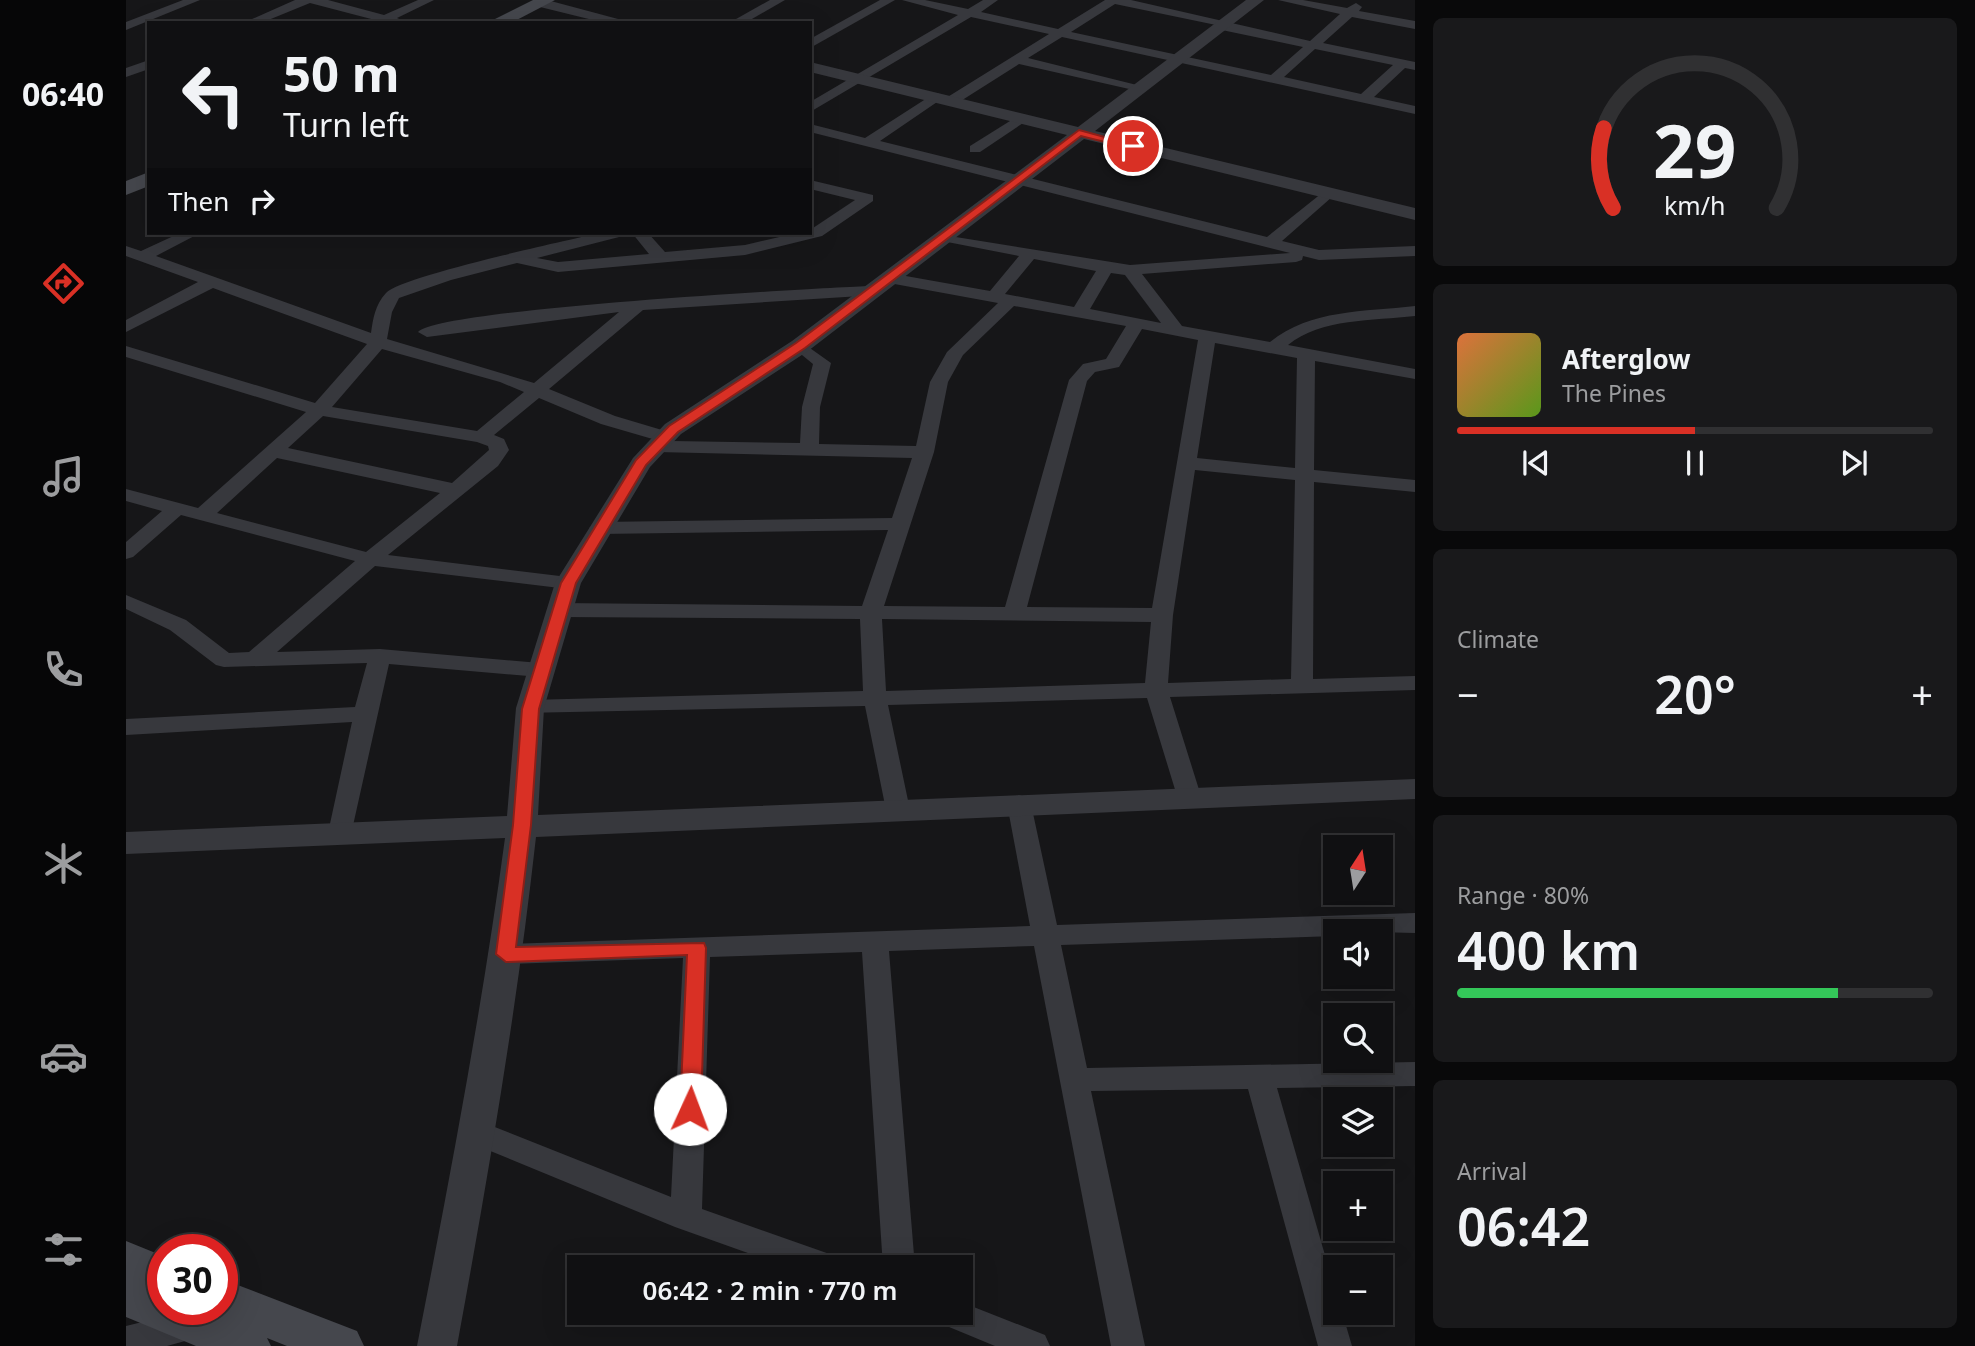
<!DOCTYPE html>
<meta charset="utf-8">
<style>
:root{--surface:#101012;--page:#19191b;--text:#f1f3f6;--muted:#9c9d9f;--line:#303032;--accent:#d93025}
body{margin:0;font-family:"Noto Sans",sans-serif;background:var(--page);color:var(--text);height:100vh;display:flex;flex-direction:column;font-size:26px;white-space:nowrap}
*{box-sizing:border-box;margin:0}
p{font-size:23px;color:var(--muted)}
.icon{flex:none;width:38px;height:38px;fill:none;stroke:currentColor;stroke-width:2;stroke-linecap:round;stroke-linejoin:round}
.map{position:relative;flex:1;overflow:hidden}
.drawer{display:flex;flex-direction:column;gap:18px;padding:18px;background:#09090a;width:560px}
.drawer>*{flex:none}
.banner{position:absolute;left:21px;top:21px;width:665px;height:214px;border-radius:0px;box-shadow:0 7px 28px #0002,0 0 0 2px var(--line);background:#101012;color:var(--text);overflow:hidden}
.needle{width:46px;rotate:12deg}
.controls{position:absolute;left:1197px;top:835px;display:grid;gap:14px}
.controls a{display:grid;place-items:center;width:70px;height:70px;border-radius:0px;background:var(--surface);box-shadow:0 7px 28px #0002,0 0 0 2px var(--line);font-size:35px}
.speed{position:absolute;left:21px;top:1234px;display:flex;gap:14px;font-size:35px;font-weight:700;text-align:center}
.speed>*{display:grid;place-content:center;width:91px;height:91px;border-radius:50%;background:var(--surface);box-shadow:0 7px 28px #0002,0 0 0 2px var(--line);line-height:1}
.speed .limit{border:10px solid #d22;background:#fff;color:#111}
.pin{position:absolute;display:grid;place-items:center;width:60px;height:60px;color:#fff;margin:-30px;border:4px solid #fff;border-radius:50%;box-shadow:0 2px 7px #0007}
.me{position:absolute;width:77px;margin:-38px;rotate:2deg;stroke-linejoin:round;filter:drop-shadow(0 0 5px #0008)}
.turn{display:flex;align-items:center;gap:24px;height:147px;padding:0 21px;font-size:32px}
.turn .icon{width:91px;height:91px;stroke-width:2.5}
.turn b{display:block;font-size:49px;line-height:60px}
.then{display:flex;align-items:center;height:66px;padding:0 21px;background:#0003;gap:14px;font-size:26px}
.big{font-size:52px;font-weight:600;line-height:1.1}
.drawer .card{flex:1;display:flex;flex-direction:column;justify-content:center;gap:10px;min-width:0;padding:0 24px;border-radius:10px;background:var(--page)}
.drawer .dial{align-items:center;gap:0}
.dial svg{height:182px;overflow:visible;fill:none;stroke:var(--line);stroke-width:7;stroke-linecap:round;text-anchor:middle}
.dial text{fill:var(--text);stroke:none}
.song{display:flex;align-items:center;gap:21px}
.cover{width:84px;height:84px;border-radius:10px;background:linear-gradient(135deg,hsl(20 70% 55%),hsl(90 70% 35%))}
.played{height:7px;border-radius:4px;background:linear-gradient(90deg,var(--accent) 50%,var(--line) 50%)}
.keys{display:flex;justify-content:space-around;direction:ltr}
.heat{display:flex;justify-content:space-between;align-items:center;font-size:38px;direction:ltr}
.charge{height:10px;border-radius:5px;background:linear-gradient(90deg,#34c759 80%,var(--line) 0)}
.trip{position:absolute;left:441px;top:1255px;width:406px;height:70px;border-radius:0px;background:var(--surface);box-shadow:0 7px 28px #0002,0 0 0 2px var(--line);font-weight:600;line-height:70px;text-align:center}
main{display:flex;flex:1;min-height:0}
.dock{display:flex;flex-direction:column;width:126px;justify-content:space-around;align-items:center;background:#060607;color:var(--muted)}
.dock .icon{width:49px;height:49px}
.dock .active{color:var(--accent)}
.dock b{font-size:32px;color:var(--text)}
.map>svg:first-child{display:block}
</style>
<main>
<nav class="dock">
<b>06:40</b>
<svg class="icon active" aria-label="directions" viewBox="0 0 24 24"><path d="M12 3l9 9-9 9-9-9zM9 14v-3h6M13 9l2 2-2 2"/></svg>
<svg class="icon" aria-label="music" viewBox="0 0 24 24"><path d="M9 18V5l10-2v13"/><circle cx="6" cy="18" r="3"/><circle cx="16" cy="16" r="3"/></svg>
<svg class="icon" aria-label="phone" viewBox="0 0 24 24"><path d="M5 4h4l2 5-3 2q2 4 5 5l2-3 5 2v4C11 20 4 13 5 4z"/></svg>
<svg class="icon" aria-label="climate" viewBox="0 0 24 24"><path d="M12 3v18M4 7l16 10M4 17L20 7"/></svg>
<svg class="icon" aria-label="car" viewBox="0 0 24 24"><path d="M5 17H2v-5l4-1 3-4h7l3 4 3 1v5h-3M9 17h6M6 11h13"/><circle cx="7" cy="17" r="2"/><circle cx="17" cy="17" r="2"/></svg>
<svg class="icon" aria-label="filters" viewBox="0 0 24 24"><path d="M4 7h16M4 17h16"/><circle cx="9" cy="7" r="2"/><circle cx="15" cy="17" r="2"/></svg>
</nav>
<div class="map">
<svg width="1289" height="1346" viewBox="0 0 1289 1346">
<rect width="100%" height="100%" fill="#161618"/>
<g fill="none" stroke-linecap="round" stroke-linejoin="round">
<g fill="#37383d" fill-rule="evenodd">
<polygon points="57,0 74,0 0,30 0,22"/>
<polygon points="169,0 202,0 258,15 292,0 308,0 271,18 282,23 249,23 249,20 184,3 135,23 117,23"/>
<polygon points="644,0 659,0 619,23 603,23"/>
<polygon points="754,0 769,0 684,48 684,39"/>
<path d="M776,0h23l43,9 15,-9h15l-17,12 77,17 47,-29h26l179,41 30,-27 -62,-14h25l44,8 9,-5 6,4 -3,4 56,10v8l-63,-12 -29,26 92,19v8l-10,-2 -31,29 41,9v8l-353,-77 -34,21 117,29 -7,4 -119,-27 -63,40h-10v-6l103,-64 -78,-17 -161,95v-10l148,-87zM989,4l101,21 1,4 86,18 -32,28 -200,-43zM1189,49l78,16 -32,29 -77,-17z"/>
<polygon points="23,60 23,69 0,77 0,68"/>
<path d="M809,93l5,1v6l-60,41 387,96 60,-48 8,5 -3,3 -50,44 37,9 96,-4v10l-96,4 -16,-4 -1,4 -6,2 -154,12 40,52 88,16c41,-33 94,-30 145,-36v10c-42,5 -94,2 -127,29l127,24v10l-100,-18 -1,109 101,10v12l-101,-10 -1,197 102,-3v14l-245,7 31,99 -3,6 -9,2 -9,-2 -3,-6 -30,-98 -259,7 22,105 -3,6 -9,3 -9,-3 -3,-6 -21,-104 -343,7 -4,-5 4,-5 8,-3 333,-9 -3,-72 -301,-2 -11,-7 11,-7 303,3 26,-76 -289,4 -10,-6 10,-6 293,-4 20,-60 -255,-6 -10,-6 9,-6 -55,-16 -62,-26 -45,37 10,4 5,11 -11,16 -110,89 180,22 8,1 3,5 -3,5 -8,1 -193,-23 -98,86 103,-3 160,14 8,2 3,5 -3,5 -8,2 -151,-13 -39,175 -9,3 -9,-3 -4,-6 24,-111 -226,13v-16l229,-12 12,-44 -143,4 -8,-2 -46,-35 -44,-21v-14l60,25 43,33 20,-1 106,-91 -174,-46 -48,42 -7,2v-17l36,-31 -36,-10v-12l72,19 108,-96 -180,-55v-11l189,57 52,-59 -154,-56 -87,44v-12l72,-38 -72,-26v-10l15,5 39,-18h20l-44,23 215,77c2,-14 4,-28 15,-40 16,-17 179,-52 213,-60h26l-2,3 -86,22 21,4 91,-8 -17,-21h16l17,19 80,-7 52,-12h13v-3l45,-30 -45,-11v-9l63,15v6l-51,35 -77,19 -187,17 -41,-9 -66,17 -52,18 -7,14 -5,27 147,44 85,-71 -192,25 -9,-5c20,-23 399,-44 453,-46l8,5 -2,4 -234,15 -94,79 66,27 57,17 3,4 -3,4 128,2 2,-36 11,-43 -22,-18 9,-5 31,22 -11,44 -1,37 97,2 14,-64 17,-30 51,-49 -109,-20 -8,-5 8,-5 101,18 29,-35 -82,-16v-6l193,31 160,-12 -480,-121v-8l55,14zM908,259l62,12 -22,36 -69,-13zM985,273l14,2 36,48 -71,-14zM888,306l112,20 -20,33 -23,5 -14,16 -64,227 -121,-1 50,-154 14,-70 15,-27zM1016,329l56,11 -46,268 -125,-1 60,-226 8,-9 24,-5zM1089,343l82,15 -2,110 -98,-10zM256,349l118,33 24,10 -47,39 -145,-24zM197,416l154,26 11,4 1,4 -37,33 -164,-35zM151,458l163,35 -74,59 -149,-39zM1069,470l100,10 -4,199 -123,4 5,-68zM756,619l269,3 -6,61 -259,8z"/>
<polygon points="895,114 900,115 900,121 854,152 844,152 844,146"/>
<polygon points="893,795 902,798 905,804 931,925 1289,913 1289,933 1209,931 1209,936 935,945 961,1068 1289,1062 1289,1086 1151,1088 1209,1290 1209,1312 1216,1312 1226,1346 1192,1346 1122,1089 965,1091 1019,1346 985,1346 908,946 763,951 789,1267 757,1267 736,952 584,957 576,1209 712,1257 717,1267 661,1267 549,1227 340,1141 336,1132 340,1123 351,1120 545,1197 557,958 380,964 370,961 366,954 370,947 380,944 904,926 881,804 884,798"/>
<polygon points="835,1302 919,1335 924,1346 869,1346 811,1322 807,1312 835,1312"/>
<polygon points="65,1310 77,1314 81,1325 77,1336 41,1346 0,1346 0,1326"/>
</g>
<g fill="#37383d" fill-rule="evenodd">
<polygon points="410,0 421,0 507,23 479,23 410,6"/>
<path d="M1120,0h18l-169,131 320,77v12l-331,-81 -276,212 -127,83 -31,33 -69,116 -37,125 -6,107 877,-36v20l-879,38c-19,171 -48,340 -79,509h-40c33,-169 65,-337 88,-508l-379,16v-22l381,-16 9,-108 39,-125 78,-125 32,-34 127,-83 275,-206 -257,-63v-10l268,65z"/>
</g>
<g fill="#45474d" fill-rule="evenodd">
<polygon points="407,0 429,0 385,23 361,23"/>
<polygon points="23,172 23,186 0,195 0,181"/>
<polygon points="0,1241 37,1256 37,1309 96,1309 96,1279 231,1331 238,1346 161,1346 141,1338 145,1346 70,1346 0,1317"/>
</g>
</g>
<polygon fill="#d93025" stroke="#8d1f18" stroke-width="2" points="953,130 1012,146 1007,149 955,136 679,348 552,432 520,465 450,583 413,709 405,825 390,947 578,943 580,948 575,1109 572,1115 564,1117 557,1115 554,1109 561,955 380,962 370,954 387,825 396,709 435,583 510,460 543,426 670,343"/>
</svg>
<div class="controls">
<a><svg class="needle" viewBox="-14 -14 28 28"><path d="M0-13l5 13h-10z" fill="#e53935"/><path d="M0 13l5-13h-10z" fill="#9c9d9f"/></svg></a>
<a><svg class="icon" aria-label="sound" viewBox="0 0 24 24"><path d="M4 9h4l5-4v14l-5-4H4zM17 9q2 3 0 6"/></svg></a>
<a><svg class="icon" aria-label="search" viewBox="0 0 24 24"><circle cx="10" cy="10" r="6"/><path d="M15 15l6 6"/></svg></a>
<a><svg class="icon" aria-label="layers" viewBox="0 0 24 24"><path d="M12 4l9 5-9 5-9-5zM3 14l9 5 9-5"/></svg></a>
<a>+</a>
<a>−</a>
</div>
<div class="speed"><div class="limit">30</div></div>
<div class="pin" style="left:1007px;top:146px;background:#d93025"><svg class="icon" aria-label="arrive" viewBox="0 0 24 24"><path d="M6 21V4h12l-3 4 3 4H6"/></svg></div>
<svg class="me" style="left:564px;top:1109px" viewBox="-20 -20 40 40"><circle r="19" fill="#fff"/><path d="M0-13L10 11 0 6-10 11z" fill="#d93025"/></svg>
<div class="trip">06:42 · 2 min · 770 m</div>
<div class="banner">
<div class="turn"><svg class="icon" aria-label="left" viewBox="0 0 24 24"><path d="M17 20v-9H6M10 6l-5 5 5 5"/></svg><div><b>50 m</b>Turn left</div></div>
<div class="then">Then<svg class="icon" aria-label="right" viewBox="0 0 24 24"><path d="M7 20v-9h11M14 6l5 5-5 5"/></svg></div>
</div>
</div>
<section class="drawer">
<div class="card dial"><svg viewBox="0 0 100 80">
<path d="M14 69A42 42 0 1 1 86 69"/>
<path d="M14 69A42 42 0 0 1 10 34" stroke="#d93025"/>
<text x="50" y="56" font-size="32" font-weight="700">29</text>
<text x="50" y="72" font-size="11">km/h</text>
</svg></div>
<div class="card">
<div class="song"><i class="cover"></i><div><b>Afterglow</b><p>The Pines</p></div></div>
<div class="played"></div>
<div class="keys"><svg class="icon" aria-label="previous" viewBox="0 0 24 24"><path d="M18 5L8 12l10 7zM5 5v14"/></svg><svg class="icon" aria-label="pause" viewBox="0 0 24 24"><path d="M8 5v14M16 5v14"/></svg><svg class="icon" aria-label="next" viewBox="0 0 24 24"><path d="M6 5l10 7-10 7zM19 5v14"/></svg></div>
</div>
<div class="card"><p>Climate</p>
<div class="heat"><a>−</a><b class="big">20°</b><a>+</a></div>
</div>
<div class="card"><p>Range · 80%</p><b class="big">400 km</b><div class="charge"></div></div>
<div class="card"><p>Arrival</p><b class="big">06:42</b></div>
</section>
</main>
